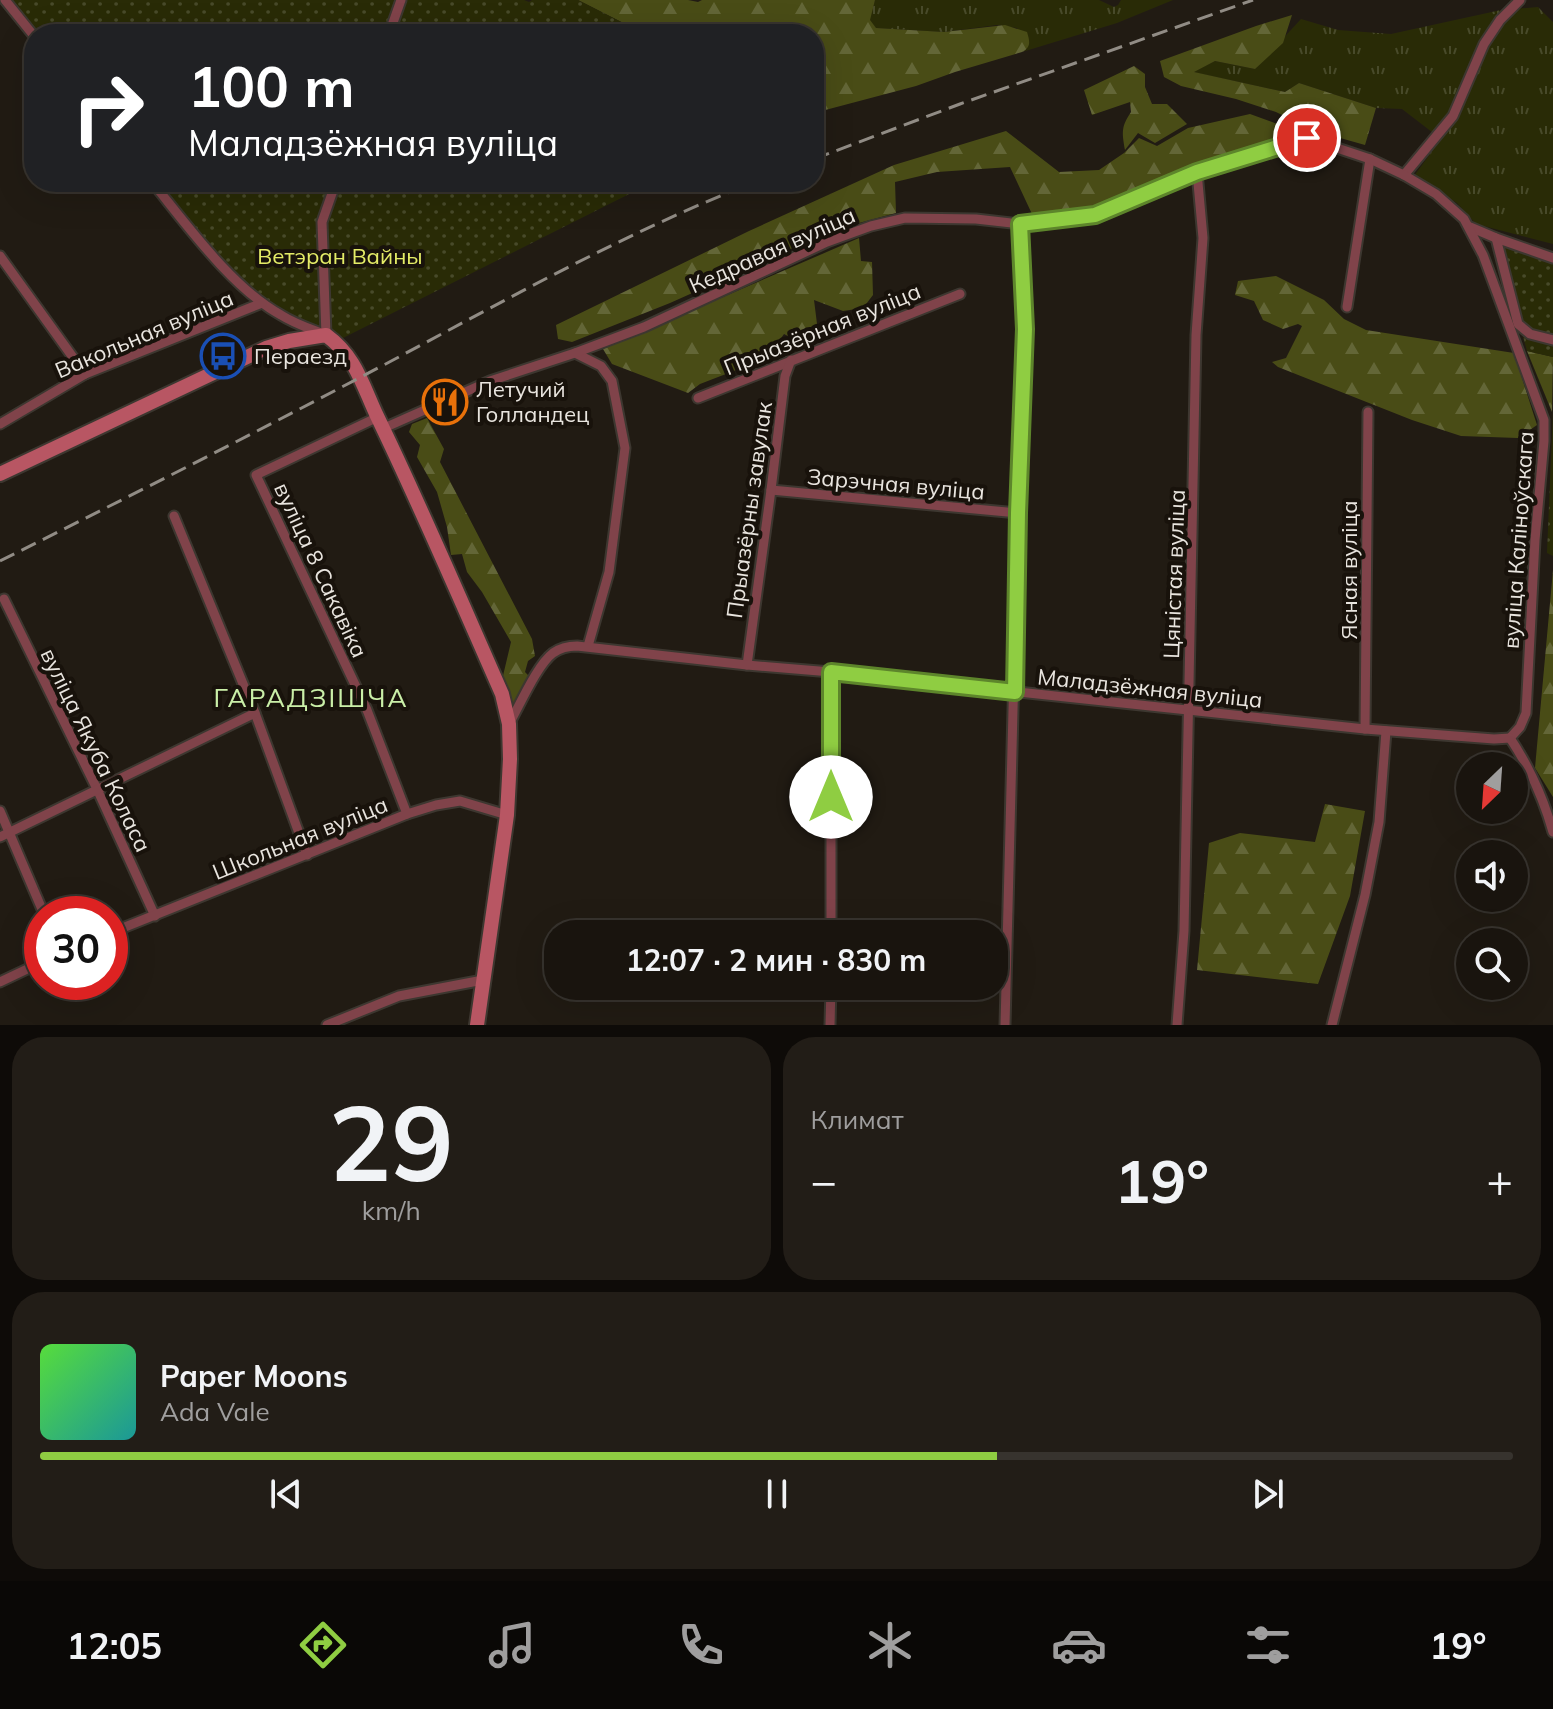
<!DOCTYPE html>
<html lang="ru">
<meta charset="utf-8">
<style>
:root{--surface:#19140e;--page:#221d17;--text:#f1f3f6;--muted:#9f9e9e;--line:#37332e;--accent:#8fcd42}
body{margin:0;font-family:Mulish,sans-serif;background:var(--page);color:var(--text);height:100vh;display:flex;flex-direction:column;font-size:30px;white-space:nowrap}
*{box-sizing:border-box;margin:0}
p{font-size:26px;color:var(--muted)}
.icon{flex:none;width:44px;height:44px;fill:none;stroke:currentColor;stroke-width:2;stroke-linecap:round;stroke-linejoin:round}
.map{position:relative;height:1025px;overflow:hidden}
.details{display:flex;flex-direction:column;gap:12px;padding:12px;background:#0e0b08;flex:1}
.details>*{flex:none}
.hud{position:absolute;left:24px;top:24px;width:800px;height:168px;border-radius:32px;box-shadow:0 8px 32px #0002,0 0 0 2px var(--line);background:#202124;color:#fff;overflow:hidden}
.needle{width:52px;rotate:205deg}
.fabs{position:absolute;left:1456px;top:752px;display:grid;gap:16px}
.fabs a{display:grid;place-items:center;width:72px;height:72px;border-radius:50%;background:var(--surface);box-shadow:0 8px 32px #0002,0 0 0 2px var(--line);font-size:40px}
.speed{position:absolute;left:24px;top:896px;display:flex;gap:16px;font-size:40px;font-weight:700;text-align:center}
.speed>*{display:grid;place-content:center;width:104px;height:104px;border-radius:50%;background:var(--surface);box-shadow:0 8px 32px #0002,0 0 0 2px var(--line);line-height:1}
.speed .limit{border:12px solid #d22;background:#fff;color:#111}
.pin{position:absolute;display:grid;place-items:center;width:68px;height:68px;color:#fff;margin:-34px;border:4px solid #fff;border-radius:50%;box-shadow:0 2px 8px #0007}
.me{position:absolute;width:88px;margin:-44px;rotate:0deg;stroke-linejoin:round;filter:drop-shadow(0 0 6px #0008)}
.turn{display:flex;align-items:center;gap:28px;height:168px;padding:0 32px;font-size:36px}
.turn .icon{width:104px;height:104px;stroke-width:2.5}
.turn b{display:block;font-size:56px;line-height:68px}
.big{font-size:60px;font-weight:700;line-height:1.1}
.details .tile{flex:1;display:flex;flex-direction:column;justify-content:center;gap:12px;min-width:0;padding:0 28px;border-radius:32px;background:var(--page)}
.details .dial{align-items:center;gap:0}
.dial b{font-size:104px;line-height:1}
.song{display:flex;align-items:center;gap:24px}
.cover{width:96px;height:96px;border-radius:12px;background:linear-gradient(135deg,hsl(110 70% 55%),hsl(180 70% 35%))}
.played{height:8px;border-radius:4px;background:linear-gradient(90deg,var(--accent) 65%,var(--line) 65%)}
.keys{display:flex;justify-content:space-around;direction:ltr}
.heat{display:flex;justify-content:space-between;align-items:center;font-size:44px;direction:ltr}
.details .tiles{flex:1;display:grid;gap:12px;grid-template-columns:1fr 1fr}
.tile:last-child{grid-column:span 2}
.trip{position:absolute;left:544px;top:920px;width:464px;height:80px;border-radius:32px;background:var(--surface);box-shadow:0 8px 32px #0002,0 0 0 2px var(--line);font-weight:700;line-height:80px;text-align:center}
.tab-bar{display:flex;height:128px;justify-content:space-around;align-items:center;background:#0a0806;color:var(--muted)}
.tab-bar .icon{width:56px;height:56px}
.tab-bar .selected{color:var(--accent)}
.tab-bar b{font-size:36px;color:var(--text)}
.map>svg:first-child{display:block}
</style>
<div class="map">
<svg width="1553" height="1025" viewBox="0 0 1553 1025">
<defs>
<pattern id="grass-tufts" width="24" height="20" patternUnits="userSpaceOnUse" patternTransform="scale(2)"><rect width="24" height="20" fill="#292b06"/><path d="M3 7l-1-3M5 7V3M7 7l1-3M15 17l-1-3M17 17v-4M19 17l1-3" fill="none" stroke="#484a2a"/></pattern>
<pattern id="forest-firs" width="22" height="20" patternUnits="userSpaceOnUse" patternTransform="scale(2)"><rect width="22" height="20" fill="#494c16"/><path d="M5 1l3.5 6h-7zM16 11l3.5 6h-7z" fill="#636637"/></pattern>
<pattern id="garden-dots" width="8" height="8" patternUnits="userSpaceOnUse" patternTransform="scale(2)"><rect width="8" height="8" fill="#292b06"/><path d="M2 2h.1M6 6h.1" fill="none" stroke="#484a2a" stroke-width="1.8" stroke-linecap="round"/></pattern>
</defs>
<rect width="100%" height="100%" fill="#211b13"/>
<g fill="url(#grass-tufts)">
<polygon points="875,0 1099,0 1114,7 1118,5 1121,0 1173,0 1117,23 1022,52 1027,49 1017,28 997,25 944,32 876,28 869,21"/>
<polygon points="1538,7 1553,22 1553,244 1476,224 1457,203 1414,176 1441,139 1402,109 1376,108 1299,83 1285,92 1193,72 1215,61 1255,69 1301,19 1338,30 1391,34 1501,10"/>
</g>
<g fill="url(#forest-firs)">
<path d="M578,0h110l10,2 4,-2h173l-5,20 6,8 68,4 61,-7 22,7c3,10 4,15 -5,20l-67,20 -39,14 -102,27v-79h-169z"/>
<polygon points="1292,15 1283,43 1255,69 1215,61 1194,72 1285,92 1299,83 1376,108 1365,145 1312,130 1276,112 1236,99 1181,86 1164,77 1160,61 1256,26"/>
<path d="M1134,66l11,8v13l7,17h15l20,20 -32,19 -17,-10 -13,17c-3,-18 -4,-23 6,-38l-1,-10 -38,13 -8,-25z"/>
<polygon points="1250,114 1291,129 1294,137 1196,167 1102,204 1059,212 1032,214 1010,167 937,172 895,182 896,213 833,230 670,303 572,342 558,339 556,325 749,231 894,165 1006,131 1059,172 1099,170 1124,153 1139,138 1157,146 1188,128"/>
<polygon points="859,238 861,261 872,262 873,295 863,308 843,311 814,300 818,332 806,345 784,334 767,358 700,384 688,393 612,364 603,349"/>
<polygon points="1276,276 1324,300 1344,319 1366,330 1514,353 1537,425 1518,438 1461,436 1412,420 1278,367 1272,362 1286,358 1302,326 1298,324 1283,329 1263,320 1254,301 1235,295 1238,281"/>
<polygon points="1527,351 1553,357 1552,412"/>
<polygon points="427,418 444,449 440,462 532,639 535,656 528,661 525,672 530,677 512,708 502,680 511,642 482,592 467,572 462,554 451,555 447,527 437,492 417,457 420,445 409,432 412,424"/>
<polygon points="1553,570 1553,797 1535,768"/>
<polygon points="1325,804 1365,811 1350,896 1318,984 1197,970 1209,843 1240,833 1315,842"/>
</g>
<g fill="url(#garden-dots)">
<polygon points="12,0 524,0 529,2 532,0 578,0 645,34 37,34"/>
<polygon points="159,182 653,182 343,338 333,332 302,321 282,308 268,302 222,260"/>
<polygon points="1496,238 1553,260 1553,357 1527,351"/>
<polygon points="1553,411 1553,556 1547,553"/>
</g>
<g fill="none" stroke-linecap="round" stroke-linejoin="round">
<g stroke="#3d3730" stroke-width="13">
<g id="street">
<polyline points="5,0 34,36"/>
<polyline points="389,34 401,0"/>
<polyline points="1404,175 1453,116 1484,44 1500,20 1520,0"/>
<path d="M152,182c35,43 80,106 129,133 14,9 30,14 45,20l-4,-113 14,-40"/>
<polyline points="1470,227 1496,238 1553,258"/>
<polyline points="1496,238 1518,324 1530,334 1553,340"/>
<polyline points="0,256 85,374"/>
<polyline points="1347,307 1370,159"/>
<polyline points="575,353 601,366 612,381 625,448 609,572 588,646"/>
<polyline points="698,398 960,294"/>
<polyline points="378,417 256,475 367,710 407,814"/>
<polyline points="0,424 85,374 262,303"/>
<path d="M384,428l106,-47 85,-28 69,-26 183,-85 44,-16 34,-8 71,1 44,5 75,-9 102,-43 110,-34 63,21 34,16 32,19 28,25 19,36 61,165v21l-9,99 -9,173 -6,14 -10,11c20,30 33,59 43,94"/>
<polyline points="771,490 1018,513"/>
<polyline points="174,516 255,713 307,855"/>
<polyline points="4,599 97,789 155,916"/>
<polyline points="747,665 771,490 785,376 791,360"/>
<path d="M509,724c11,-19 28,-59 44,-71 7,-5 15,-7 24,-7l170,19 84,7 534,57 129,10 16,-1"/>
<polyline points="1365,729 1368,412"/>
<polyline points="0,811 44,914"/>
<polyline points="0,837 255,713"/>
<polyline points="110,933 407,814 436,805 460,801 507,815"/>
<polyline points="831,934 831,672"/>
<polyline points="0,982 42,962"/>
<polyline points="327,1025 399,996 483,980"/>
<polyline points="830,1025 831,986"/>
<polyline points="1005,1025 1018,513 1025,329 1020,224"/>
<polyline points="1177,1025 1184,931 1196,335 1203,238 1197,172"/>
<polyline points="1332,1025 1365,895 1379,822 1386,731"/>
</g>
</g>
<g stroke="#3d3730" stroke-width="18">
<path id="secondary" d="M0,474l266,-126 23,-7 37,-6c30,22 36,49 51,81 44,91 84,185 125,278l7,30 1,35 -3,56 -30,210"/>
</g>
<use href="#street" stroke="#80434a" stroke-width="9"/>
<use href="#secondary" stroke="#b85663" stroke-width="14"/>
<g stroke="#918c85" stroke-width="3" stroke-dasharray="16 8" stroke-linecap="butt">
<polyline points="814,159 960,104 1253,0"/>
<path d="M0,561c132,-66 265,-133 395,-202 118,-63 236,-129 360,-177"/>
</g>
</g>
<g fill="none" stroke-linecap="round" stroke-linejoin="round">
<g stroke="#5d852b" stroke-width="20">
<polyline id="route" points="831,797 831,672 1015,692 1018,513 1025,329 1020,224 1095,215 1197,172 1307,138"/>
</g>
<use href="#route" stroke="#8fcd42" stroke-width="14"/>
</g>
<defs>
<g id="bus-ring" transform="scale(2.3)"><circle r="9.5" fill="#18120b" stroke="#1a4fb4" stroke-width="1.5"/><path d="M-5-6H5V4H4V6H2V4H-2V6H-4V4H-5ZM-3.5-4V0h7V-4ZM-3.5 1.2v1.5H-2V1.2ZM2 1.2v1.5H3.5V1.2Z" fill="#1a4fb4"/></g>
<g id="restaurant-ring" transform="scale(2.3)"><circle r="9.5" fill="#18120b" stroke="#e8710a" stroke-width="1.5"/><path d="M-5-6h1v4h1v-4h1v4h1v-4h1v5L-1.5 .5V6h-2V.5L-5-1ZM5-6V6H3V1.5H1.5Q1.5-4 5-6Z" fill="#e8710a"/></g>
</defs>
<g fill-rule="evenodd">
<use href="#bus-ring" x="223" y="356"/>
<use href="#restaurant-ring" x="445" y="402"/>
</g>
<g text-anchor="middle" stroke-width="8" stroke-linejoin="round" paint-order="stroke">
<g font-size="22" fill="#e9e5df" stroke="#18120b">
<text transform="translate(772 250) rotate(-24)" y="8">Кедравая вуліца</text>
<text transform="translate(822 329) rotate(-22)" y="8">Прыазёрная вуліца</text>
<text transform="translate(144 334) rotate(-23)" y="8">Вакольная вуліца</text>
<text transform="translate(896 484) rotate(5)" y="8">Зарэчная вуліца</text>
<text transform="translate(749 510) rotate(-82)" y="8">Прыазёрны завулак</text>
<text transform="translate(1518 540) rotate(-86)" y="8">вуліца Каліноўскага</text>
<text transform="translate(321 570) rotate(65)" y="8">вуліца 8 Сакавіка</text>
<text transform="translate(1349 570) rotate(-90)" y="8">Ясная вуліца</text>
<text transform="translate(1174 574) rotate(-88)" y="8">Цяністая вуліца</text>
<text transform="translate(1150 688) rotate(6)" y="8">Маладзёжная вуліца</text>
<text transform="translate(96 750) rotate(64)" y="8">вуліца Якуба Коласа</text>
<text transform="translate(300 838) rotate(-22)" y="8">Школьная вуліца</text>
</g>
<g font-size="22" fill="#e4ec67" stroke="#18120b">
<text x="340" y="264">Ветэран Вайны</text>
</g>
<g font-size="22" fill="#e9e5df" stroke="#18120b" text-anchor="start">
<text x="254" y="364">Пераезд</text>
<text x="476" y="397">Летучий<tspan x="476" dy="25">Голландец</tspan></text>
</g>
<g font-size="26" letter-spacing="2" fill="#caefa8" stroke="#18120b">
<text x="311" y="707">ГАРАДЗІШЧА</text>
</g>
</g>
</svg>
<div class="fabs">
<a><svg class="needle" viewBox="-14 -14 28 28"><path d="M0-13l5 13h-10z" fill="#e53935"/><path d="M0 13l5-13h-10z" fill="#9f9e9e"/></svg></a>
<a><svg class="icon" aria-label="sound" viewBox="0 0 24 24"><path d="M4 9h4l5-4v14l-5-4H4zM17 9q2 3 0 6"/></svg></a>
<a><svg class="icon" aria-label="search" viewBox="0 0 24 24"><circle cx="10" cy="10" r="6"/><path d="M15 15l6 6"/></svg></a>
</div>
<div class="speed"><div class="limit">30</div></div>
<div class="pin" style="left:1307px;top:138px;background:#d93025"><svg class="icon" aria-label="arrive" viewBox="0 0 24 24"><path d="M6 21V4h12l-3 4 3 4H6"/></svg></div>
<svg class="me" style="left:831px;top:797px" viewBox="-20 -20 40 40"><circle r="19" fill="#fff"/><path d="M0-13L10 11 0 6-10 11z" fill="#8fcd42"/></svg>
<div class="trip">12:07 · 2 мин · 830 m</div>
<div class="hud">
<div class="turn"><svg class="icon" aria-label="right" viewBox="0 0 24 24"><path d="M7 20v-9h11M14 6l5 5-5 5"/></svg><div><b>100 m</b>Маладзёжная вуліца</div></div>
</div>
</div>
<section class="details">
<div class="tiles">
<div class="tile dial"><b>29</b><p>km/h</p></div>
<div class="tile"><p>Климат</p>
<div class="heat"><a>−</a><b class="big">19°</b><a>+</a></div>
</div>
<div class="tile">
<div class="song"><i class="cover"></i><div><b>Paper Moons</b><p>Ada Vale</p></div></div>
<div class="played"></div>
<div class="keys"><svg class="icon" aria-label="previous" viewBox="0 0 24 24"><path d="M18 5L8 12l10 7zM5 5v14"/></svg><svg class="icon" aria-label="pause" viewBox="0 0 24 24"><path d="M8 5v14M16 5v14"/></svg><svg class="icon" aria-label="next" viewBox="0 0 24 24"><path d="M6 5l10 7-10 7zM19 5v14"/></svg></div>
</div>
</div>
</section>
<nav class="tab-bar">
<b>12:05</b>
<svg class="icon selected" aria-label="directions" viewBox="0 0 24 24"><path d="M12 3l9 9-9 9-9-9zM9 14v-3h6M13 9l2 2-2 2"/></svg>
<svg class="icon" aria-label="music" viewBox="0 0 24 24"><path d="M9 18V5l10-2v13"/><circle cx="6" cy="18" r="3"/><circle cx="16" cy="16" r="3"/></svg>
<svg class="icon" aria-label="phone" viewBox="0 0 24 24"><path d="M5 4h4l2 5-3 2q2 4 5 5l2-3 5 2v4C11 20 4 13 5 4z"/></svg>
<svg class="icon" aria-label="climate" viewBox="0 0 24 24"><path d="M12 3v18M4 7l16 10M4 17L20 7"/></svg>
<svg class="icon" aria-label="car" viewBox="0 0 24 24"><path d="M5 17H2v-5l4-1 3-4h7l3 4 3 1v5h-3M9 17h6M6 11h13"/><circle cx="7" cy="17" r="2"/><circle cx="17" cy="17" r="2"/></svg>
<svg class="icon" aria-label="filters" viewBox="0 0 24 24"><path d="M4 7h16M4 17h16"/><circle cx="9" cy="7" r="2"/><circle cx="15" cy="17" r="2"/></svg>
<b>19°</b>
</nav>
